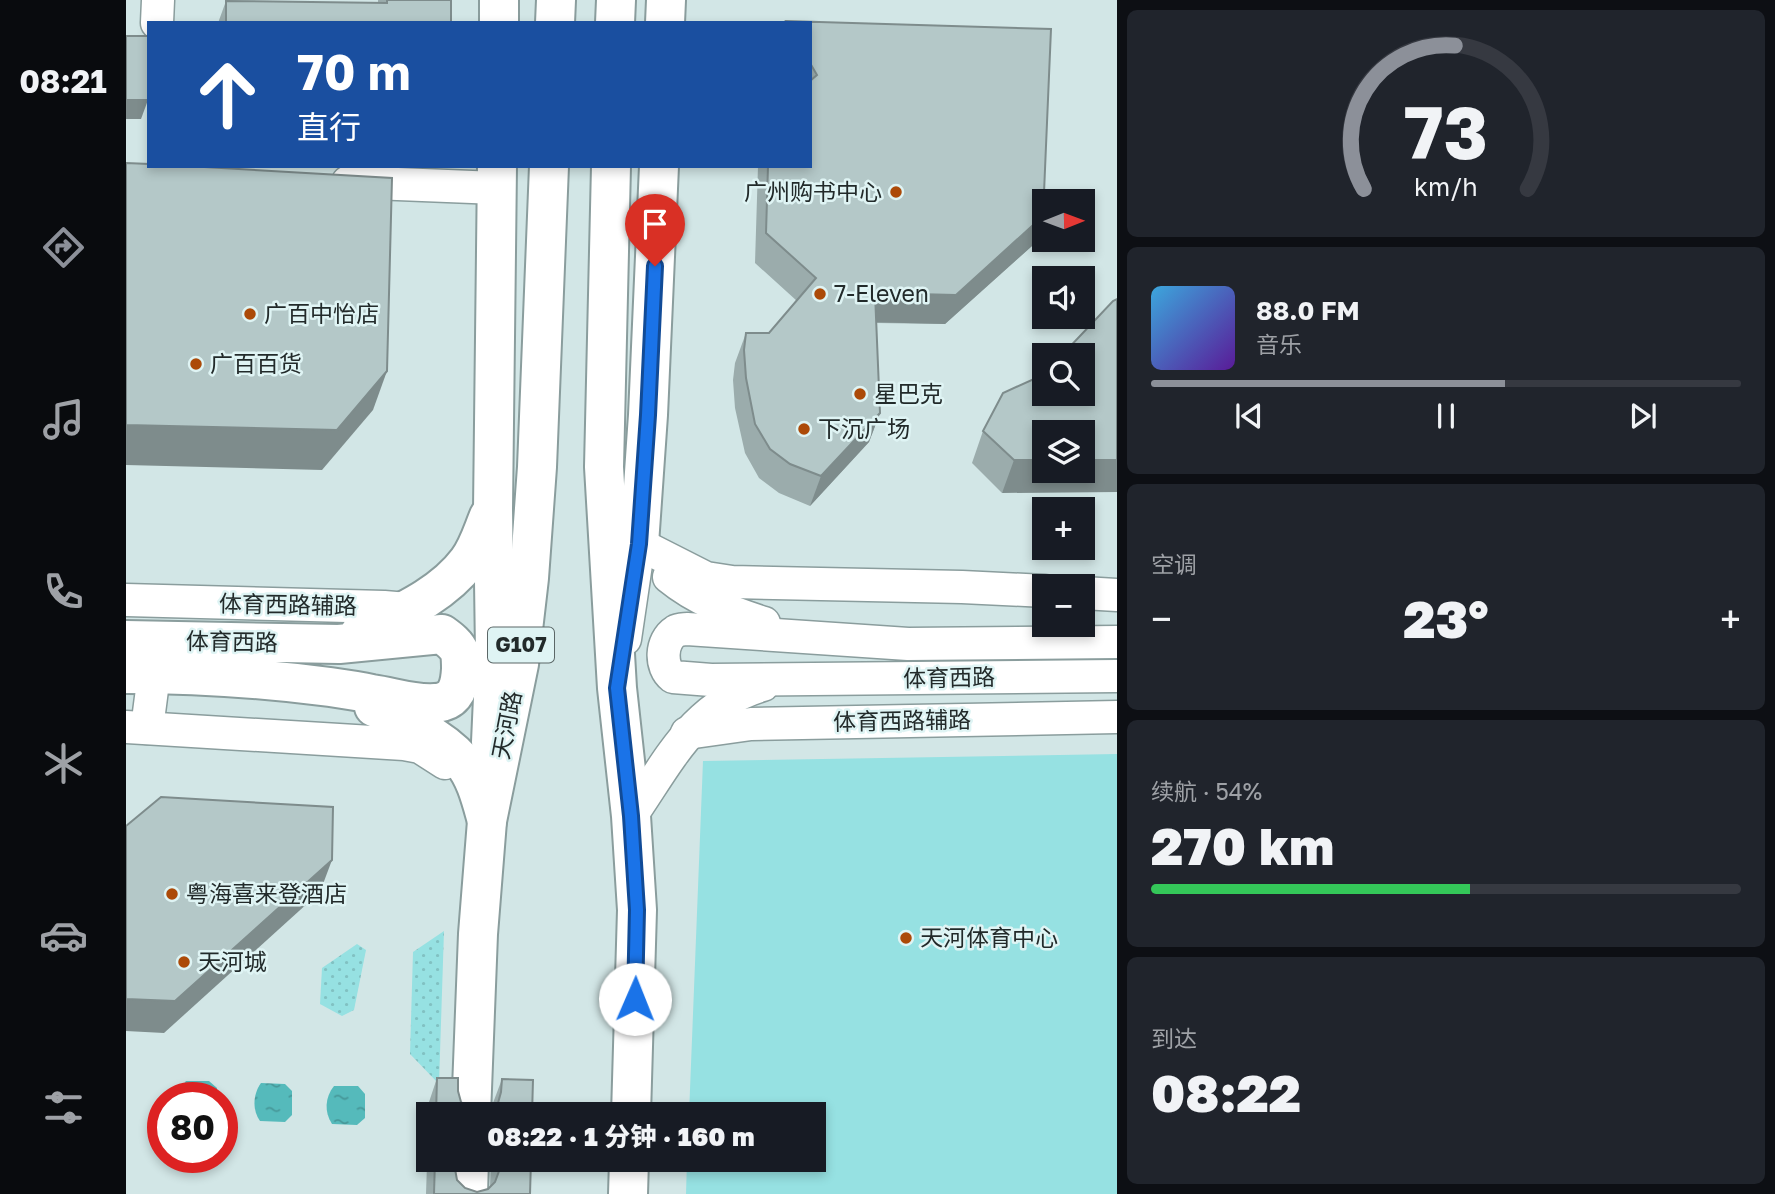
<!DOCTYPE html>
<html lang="zh">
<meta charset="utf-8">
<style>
:root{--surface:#171b24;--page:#20242c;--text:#f1f3f6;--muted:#9ea1a6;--line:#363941;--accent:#8c9099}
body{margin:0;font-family:"Golos Text","Noto Sans SC",sans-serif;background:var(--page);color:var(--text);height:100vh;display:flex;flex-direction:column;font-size:26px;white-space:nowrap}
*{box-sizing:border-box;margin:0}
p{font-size:23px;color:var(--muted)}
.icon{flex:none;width:38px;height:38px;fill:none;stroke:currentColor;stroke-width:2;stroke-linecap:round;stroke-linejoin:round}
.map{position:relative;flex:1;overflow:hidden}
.panel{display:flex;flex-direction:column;gap:10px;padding:10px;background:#0d0f14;width:658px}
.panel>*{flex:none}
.top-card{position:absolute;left:21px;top:21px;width:665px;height:147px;border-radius:0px;box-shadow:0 4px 10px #0003;background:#1a4fa0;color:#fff;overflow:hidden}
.needle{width:46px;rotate:89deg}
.fabs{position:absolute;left:906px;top:189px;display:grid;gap:14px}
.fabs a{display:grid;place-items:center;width:63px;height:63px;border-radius:0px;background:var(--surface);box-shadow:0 4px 10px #0003;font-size:35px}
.speed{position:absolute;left:21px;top:1082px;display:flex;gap:14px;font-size:35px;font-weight:700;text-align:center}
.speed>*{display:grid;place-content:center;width:91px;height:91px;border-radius:50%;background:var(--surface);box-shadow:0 4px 10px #0003;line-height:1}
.speed .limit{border:10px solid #d22;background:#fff;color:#111}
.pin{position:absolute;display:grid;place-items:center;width:60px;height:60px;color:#fff;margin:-72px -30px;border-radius:50% 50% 50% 0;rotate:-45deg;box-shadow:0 0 7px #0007}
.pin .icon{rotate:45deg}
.me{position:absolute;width:77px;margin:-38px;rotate:1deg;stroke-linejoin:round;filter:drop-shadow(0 0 5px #0008)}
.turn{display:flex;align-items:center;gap:24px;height:147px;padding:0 35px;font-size:32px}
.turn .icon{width:91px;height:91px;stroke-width:2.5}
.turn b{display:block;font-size:49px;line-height:60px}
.big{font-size:52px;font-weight:800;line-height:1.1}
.panel .tile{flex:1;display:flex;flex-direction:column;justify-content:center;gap:10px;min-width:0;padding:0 24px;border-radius:10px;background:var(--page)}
.panel .dial{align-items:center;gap:0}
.dial svg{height:182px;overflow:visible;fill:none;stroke:var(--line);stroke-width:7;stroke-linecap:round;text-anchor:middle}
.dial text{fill:var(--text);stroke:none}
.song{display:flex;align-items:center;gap:21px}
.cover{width:84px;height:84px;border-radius:10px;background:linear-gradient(135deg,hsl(200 70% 55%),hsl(270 70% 35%))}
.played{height:7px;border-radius:4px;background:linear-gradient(90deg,var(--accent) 60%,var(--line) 60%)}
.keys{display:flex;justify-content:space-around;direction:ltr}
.heat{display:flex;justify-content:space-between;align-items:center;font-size:38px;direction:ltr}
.charge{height:10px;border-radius:5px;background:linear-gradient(90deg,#34c759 54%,var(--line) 0)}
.trip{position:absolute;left:290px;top:1102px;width:410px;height:70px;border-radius:0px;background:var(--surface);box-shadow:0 4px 10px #0003;font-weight:800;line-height:70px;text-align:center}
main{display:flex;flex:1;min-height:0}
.menu{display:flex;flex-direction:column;width:126px;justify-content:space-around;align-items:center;background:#090b0e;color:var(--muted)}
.menu .icon{width:49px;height:49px}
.menu .active{color:var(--accent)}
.menu b{font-size:32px;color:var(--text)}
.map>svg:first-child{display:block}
</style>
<main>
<nav class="menu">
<b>08:21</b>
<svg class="icon active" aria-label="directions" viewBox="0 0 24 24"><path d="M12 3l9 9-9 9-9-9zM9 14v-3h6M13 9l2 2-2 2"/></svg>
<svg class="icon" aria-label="music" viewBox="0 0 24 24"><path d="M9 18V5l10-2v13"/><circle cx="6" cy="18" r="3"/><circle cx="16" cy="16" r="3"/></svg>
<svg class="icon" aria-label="phone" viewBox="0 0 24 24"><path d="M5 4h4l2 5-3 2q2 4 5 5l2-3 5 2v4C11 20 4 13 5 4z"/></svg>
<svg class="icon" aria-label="climate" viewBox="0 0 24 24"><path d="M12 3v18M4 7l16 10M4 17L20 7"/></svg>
<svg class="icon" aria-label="car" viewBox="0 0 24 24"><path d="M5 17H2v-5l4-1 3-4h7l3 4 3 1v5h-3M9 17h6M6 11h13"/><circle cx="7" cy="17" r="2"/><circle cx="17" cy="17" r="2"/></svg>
<svg class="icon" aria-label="filters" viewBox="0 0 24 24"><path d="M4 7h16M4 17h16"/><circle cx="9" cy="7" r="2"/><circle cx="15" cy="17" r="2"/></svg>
</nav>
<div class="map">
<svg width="991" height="1194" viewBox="0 0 991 1194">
<defs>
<pattern id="grass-dots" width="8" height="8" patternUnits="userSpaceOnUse" patternTransform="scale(1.75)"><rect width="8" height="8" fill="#96e1e2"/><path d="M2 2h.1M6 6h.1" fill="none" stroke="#81c1c2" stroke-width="1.8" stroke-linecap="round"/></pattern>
<pattern id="water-ripples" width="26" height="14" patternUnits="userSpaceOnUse" patternTransform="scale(1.75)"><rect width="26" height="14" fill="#55babb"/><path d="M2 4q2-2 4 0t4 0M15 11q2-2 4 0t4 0" fill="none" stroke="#469798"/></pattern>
</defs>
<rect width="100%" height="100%" fill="#d2e6e6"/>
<g fill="url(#grass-dots)">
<polygon points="318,931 313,1084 284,1054 287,952"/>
<polygon points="231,944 240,950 228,1010 216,1016 194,1004 196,968"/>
</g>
<polygon fill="#96e1e2" points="991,754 991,1194 560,1194 561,1160 688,1160 688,1115 563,1115 577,761"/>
<g fill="url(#water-ripples)">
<polygon points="60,1081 83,1081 91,1088 91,1097 54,1097 54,1088"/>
<path d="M135,1083l24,1 7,7v24l-7,7 -25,-1c-8,-11 -7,-27 1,-38z"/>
<path d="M208,1086h24l7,8v24l-8,7 -25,-1c-8,-12 -7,-27 2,-38z"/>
</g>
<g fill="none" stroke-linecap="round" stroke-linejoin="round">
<g stroke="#8a9d9d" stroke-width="35">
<g id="minor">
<polyline points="31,23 32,0"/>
<polyline points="222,182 371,188"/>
<polyline points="513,544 580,578 606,582 836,587 919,591"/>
<path d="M543,577c28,23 61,35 95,46"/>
<polyline points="957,593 991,595"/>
<polyline points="0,600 258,607 281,609 287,613"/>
<polyline points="499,639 513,544"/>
<path d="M991,642l-209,2 -221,-15c-2,0 -10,1 -11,2 -16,10 -16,36 -3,46l38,3 406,-4"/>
<polyline points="0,727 278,744 294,747 319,763"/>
<polyline points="21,728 28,674"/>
<polyline points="561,733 625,724 991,717"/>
<path d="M505,816c38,-55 63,-111 132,-131"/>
</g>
</g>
<g stroke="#8a9d9d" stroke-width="42">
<g id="major">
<polyline points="373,23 373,0"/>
<polyline points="539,23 540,0"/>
<polyline points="513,544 522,415 533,166"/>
<path d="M234,633c38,-19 82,-37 108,-72 10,-13 15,-31 21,-45"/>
<path d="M0,640l213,4 103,-10c7,5 15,11 18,19 1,5 1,11 1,16 -1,18 -5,32 -25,34 -22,2 -43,-6 -64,-9 -14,-3 -28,-5 -42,-7 -68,-9 -136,-13 -204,-13"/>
<path d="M248,707c30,13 66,29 88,54 14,17 19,39 25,60"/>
<polyline points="365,742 369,653 367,509 371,166"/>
</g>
</g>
<g stroke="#8a9d9d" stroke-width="42">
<g id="highway">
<polyline points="429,23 430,0"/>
<polyline points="489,23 490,0"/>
<polyline points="485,166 478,467 491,688 505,816 511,910 505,1115"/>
<polyline points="345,1115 352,934 361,821 393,664 403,578 411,467 423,166"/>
<polyline points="342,1194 343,1160"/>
<polyline points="502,1194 503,1160"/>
</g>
</g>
<use href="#minor" stroke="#fff" stroke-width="32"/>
<use href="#major" stroke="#fff" stroke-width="38"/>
<use href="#highway" stroke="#fff" stroke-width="38"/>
</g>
<g fill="#9bacac">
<polygon points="252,0 325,0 325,23 92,23 100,1 252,3"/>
<polygon points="660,21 925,29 917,216 906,246 819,324 750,323 754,413 743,442 684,506 653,493 633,478 619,453 609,408 607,380 609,363 620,333 643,333 671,301 629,263 632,166 684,166 684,23 659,23"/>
<polygon points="987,301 876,493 846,463 857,431 919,374"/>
<polygon points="311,1078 332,1091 335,1102 343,1110 354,1113 365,1110 367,1107 367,1103 376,1079 406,1115 303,1115 303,1160 329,1160 329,1169 331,1180 339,1188 351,1192 362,1189 364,1187 365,1160 405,1160 404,1194 300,1194 303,1102"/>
</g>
<g fill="#7e8c8c">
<polygon points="0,100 22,100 15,119 0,119"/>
<polygon points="917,216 906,246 819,324 738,322 749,293"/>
<polygon points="261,371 247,410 196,470 0,465 0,425"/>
<polygon points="754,413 743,442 684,506 695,476"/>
<polygon points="888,460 919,460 919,471 957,471 957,460 991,460 991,492 876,493"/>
<polygon points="206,860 194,892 38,1033 0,1031 0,999"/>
</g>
<g fill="#b4c8c8" stroke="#7e8c8c" stroke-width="2">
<polygon points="261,0 325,0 325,23 100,23 100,1 261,3"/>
<polygon points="660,21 925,29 917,216 830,295 749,293 754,413 695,476 664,464 644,449 629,424 620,378 618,350 620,333 643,333 690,278 640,233 642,166 684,166 684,81 691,75 684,63 684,23 661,23"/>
<polygon points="0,36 23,36 22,100 0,100"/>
<polygon points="0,163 23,164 23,166 61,166 266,178 261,371 211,430 0,425"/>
<polygon points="991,299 991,460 957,460 957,432 919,432 919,460 888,460 857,431 877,393 919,374 919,394 957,394 957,355 936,355 987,301"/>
<polygon points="35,797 207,807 206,860 49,1001 0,999 0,826"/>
<polygon points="311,1078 332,1078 332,1091 335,1102 343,1110 354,1113 365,1110 372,1103 375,1092 376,1079 407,1080 406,1115 310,1115"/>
<polygon points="309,1160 329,1160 329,1169 331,1180 339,1188 351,1192 362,1189 369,1182 373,1171 373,1160 405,1160 404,1194 308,1194"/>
</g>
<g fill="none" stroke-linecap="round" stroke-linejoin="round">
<g stroke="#114b97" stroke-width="18">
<polyline id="route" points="509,999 511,910 505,816 491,688 513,544 522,415 529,266"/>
</g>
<use href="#route" stroke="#1a73e8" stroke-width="12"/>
</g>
<g fill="#ac4a08" stroke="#dff4f4" stroke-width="2.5">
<circle cx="770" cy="192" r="7"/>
<circle cx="694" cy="294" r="7"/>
<circle cx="124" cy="314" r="7"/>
<circle cx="70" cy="364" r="7"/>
<circle cx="734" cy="394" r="7"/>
<circle cx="678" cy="429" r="7"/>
<circle cx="46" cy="894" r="7"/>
<circle cx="780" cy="938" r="7"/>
<circle cx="58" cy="962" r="7"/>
</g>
<g text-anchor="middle" stroke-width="5" stroke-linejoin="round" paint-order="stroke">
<rect fill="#dff4f4" stroke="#5b6767" stroke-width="2" x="362" y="627.5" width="66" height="35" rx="5"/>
<g font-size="21" font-weight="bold" fill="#222a2a">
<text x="395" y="652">G107</text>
</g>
<g font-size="23" fill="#222a2a" stroke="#dff4f4" text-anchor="start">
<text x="756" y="200" text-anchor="end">广州购书中心</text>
<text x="708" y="302">7-Eleven</text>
<text x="138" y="322">广百中怡店</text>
<text x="84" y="372">广百百货</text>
<text x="748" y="402">星巴克</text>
<text x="692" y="437">下沉广场</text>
<text x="60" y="902">粤海喜来登酒店</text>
<text x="794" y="946">天河体育中心</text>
<text x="72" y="970">天河城</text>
</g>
<g font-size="23" fill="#222a2a" stroke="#dff4f4">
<text transform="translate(162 605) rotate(1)" y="8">体育西路辅路</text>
<text transform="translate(106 642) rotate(1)" y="8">体育西路</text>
<text transform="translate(823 678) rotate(-1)" y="8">体育西路</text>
<text transform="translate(776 721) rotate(-1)" y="8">体育西路辅路</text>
<text transform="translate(381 725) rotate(-79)" y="8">天河路</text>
</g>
</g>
</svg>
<div class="fabs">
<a><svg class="needle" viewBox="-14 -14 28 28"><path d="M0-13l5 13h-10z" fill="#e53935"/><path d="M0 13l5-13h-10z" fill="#9ea1a6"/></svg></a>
<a><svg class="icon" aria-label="sound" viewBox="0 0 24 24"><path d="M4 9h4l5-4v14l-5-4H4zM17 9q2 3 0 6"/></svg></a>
<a><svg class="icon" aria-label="search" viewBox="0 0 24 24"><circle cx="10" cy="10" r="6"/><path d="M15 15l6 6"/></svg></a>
<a><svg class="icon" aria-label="layers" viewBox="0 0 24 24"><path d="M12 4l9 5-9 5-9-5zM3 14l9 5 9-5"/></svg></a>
<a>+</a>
<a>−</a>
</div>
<div class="speed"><div class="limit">80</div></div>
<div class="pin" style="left:529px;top:266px;background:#d93025"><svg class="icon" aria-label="arrive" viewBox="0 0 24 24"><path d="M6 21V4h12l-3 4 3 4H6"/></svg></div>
<svg class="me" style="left:509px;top:999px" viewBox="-20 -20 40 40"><circle r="19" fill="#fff"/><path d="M0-13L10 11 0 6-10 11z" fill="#1a73e8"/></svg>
<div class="trip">08:22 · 1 分钟 · 160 m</div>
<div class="top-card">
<div class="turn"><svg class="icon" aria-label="ahead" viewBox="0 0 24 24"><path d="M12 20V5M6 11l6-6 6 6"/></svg><div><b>70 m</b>直行</div></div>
</div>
</div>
<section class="panel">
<div class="tile dial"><svg viewBox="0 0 100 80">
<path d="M14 69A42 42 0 1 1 86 69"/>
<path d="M14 69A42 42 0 0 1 54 6" stroke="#8c9099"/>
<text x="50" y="56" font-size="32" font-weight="700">73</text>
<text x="50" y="72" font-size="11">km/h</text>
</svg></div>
<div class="tile">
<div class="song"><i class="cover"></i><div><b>88.0 FM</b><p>音乐</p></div></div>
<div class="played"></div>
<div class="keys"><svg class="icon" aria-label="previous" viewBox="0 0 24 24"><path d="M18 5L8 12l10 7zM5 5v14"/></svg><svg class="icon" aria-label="pause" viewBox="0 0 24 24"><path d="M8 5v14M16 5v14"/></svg><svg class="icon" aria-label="next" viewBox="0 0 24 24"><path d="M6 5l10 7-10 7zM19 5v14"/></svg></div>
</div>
<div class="tile"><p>空调</p>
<div class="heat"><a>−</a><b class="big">23°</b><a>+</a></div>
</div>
<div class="tile"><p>续航 · 54%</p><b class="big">270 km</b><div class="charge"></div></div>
<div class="tile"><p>到达</p><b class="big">08:22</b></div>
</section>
</main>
